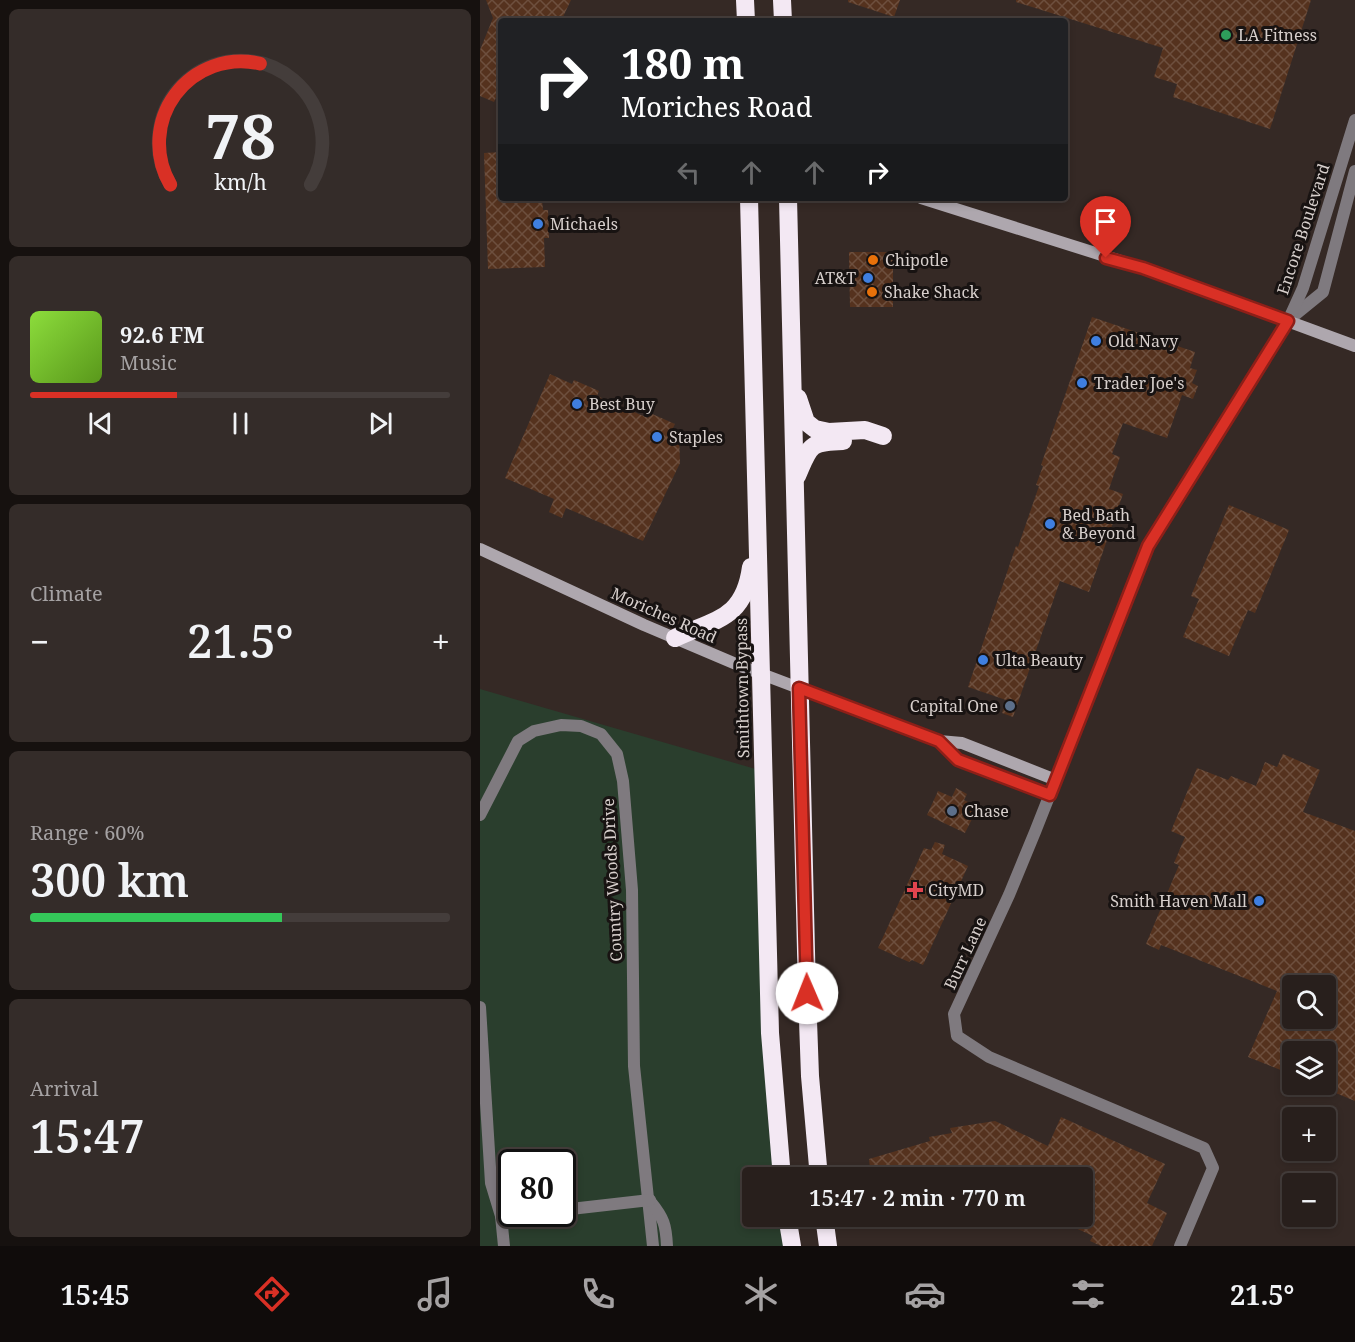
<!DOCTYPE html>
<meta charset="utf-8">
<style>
:root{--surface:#281f1c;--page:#342c29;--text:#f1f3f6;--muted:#a5a2a3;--line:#443d3b;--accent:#d93025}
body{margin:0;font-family:"Noto Serif",serif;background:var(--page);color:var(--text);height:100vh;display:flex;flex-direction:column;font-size:22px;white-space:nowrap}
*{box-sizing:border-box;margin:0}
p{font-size:20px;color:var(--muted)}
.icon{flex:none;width:33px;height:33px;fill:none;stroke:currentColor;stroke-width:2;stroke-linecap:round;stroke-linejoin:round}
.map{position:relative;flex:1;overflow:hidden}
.side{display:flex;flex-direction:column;gap:9px;padding:9px;background:#16110f;width:480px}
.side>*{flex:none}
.guide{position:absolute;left:18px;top:18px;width:570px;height:183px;border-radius:6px;box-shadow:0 3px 9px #0003,0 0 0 2px var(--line);background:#202124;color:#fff;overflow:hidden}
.fabs{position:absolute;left:802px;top:975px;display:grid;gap:12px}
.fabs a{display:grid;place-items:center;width:54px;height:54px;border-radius:6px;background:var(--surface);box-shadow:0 3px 9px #0003,0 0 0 2px var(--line);font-size:30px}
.speed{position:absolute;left:18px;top:1149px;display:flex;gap:12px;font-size:30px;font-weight:700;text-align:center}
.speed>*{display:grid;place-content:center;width:78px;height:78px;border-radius:50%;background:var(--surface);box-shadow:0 3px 9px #0003,0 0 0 2px var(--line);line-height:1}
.speed .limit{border:3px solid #111;border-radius:9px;background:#fff;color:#111}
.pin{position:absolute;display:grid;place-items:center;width:51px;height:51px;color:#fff;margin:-62px -26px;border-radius:50% 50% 50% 0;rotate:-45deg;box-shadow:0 0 6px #0007}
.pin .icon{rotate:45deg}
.me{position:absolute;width:66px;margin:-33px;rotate:359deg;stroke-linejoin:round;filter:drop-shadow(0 0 4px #0008)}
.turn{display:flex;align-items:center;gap:21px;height:126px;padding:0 24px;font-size:27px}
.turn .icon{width:78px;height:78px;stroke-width:2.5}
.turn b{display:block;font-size:42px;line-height:51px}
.lanes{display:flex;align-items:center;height:57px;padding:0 24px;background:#0003;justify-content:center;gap:30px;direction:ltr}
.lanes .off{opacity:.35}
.big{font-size:45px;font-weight:600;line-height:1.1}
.side .tile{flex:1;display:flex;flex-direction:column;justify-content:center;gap:9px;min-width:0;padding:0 21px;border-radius:9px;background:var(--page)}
.side .dial{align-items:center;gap:0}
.dial svg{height:156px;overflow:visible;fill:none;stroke:var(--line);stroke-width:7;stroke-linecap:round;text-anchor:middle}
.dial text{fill:var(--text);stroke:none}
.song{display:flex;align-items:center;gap:18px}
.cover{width:72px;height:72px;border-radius:9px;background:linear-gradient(135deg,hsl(90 70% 55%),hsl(90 70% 35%))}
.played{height:6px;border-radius:3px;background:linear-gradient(90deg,var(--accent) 35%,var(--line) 35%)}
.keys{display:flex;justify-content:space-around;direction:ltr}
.heat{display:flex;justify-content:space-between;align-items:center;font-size:33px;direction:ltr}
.charge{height:9px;border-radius:4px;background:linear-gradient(90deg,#34c759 60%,var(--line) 0)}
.trip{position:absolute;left:262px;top:1167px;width:351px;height:60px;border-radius:6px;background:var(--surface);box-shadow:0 3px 9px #0003,0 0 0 2px var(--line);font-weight:600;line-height:60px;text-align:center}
.dock{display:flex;height:96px;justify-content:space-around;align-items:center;background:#100c0b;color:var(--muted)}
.dock .icon{width:42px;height:42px}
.dock .active{color:var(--accent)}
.dock b{font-size:27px;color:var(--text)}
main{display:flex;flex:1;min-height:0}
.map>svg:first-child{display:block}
</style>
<main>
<section class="side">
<div class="tile dial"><svg viewBox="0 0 100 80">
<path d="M14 69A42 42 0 1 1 86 69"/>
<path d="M14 69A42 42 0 0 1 60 7" stroke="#d93025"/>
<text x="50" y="56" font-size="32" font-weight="700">78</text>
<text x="50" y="72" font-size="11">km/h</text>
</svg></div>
<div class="tile">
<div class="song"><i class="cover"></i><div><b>92.6 FM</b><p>Music</p></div></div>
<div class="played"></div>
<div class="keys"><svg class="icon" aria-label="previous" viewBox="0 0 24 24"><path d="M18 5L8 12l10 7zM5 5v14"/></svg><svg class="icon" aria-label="pause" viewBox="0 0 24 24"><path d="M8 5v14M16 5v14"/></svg><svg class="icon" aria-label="next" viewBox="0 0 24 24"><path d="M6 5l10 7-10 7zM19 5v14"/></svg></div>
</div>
<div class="tile"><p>Climate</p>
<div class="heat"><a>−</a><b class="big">21.5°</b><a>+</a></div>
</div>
<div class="tile"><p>Range · 60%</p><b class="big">300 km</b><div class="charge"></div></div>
<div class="tile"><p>Arrival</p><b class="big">15:47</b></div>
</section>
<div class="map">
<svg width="875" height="1246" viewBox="0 0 875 1246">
<defs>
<pattern id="building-cross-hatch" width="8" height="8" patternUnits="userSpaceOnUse" patternTransform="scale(1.5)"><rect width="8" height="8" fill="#55321e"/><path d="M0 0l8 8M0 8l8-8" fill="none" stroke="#6d4f3e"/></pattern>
</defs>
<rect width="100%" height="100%" fill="#352925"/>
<path fill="#2a3e2d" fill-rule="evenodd" d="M0,689l279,81 24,407 -30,1v38l32,1 4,29h-309zM32,1162h50v52h-50z"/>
<g fill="url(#building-cross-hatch)" fill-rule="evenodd">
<polygon points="6,0 91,0 81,21 21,21 21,87 14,102 0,96 0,50 13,18"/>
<polygon points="368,0 420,0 414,17 368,2"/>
<polygon points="536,0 831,0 790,129 693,97 697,84 674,77 683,48 536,2"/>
<polygon points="21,152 21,198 62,198 63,210 68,210 69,238 64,238 65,267 8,269 4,153"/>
<polygon points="369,252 413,252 413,307 370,307"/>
<polygon points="612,317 715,352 710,368 717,370 712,383 718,386 713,399 702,395 687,438 643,423 632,454 640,457 629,489 643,494 609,592 580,581 533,717 522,713 526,700 488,687 536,546 538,547 559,486 556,485 563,466 561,465"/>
<polygon points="70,374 92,384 94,380 119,391 117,396 168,418 170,413 195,424 192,430 199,433 200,463 163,541 86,508 82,518 69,512 74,499 25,478"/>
<polygon points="749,505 809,530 775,613 768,610 749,656 703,637 719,599 711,596"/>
<path d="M803,754l37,16 -17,42 52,19v270l-29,-12v-37h-33v23l-45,-18 29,-66 -116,-46 -2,5 -13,-6 33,-79 -5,-2 11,-26 -14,-6 26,-63 31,12 3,-4 25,10 9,-24 12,5zM813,986h33v32h-33z"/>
<polygon points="476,788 487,794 484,800 498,807 485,833 447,815 458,791 472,797"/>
<polygon points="455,842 465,845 462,854 488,866 443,965 432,960 429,962 398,948 444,848 451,850"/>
<polygon points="581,1117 685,1164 667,1203 687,1213 672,1246 621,1246 610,1241 613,1236 569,1216 603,1216 603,1178 391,1178 389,1159 450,1141 449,1137 472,1133 470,1128 515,1121 568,1146"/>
</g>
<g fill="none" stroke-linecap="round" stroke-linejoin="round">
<g stroke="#7f7a7f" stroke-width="12">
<polyline points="811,318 843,292 875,171"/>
<polyline points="0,815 38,741 54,731 81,725 101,726 121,734 137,754 143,781 152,890 154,1066 173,1246"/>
<polyline points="0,1007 11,1183 21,1216 48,1214"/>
<path d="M170,1201c14,17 16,24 17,45"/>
<polyline points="82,1210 170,1200"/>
<polyline points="21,1216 24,1246"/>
<polyline points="700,1246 733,1168 724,1148 509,1057 477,1036 474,1014 529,895 555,832 668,546 808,321 823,288 875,120"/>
</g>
<g stroke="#aea7ae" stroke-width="12">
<polyline points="441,198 663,268 875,346"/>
<polyline points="0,549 164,625 263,667 459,741 482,743 576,780"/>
<polyline points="459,741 478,760 570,795"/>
</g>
<g stroke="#f3e8f3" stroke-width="18">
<polyline points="265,0 266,21"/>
<polyline points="302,0 303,21"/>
<polyline points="269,198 290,1033 302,1178"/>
<polyline points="308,198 327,993 330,1076 339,1178"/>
<polyline points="318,398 326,422 335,429 349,432 385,430 403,436"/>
<path d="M317,476c13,-30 11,-34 46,-35"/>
<path d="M195,638c41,-19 69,-19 76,-71"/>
<polyline points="307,1216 312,1246"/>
<polyline points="344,1216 348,1246"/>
</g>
</g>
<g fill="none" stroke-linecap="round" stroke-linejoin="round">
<g stroke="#8d1f18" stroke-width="15">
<polyline id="route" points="327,993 319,688 459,741 478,760 570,795 668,546 808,321 663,268 626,258"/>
</g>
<use href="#route" stroke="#d93025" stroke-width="10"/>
</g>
<circle fill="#2e9e5b" stroke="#181312" stroke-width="2" cx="746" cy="35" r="6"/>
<g fill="#3f7fe0" stroke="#181312" stroke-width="2">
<circle cx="58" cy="224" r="6"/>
<circle cx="388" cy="278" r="6"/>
<circle cx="616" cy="341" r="6"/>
<circle cx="602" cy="383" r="6"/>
<circle cx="97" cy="404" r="6"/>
<circle cx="177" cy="437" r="6"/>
<circle cx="570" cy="524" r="6"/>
<circle cx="503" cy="660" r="6"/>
<circle cx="779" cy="901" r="6"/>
</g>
<g fill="#e8710a" stroke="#181312" stroke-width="2">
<circle cx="393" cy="260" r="6"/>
<circle cx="392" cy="292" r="6"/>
</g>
<g fill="#5c6f8a" stroke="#181312" stroke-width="2">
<circle cx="530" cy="706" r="6"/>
<circle cx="472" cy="811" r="6"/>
</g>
<path fill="#e0444e" stroke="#181312" stroke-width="2" d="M432 881h6v6h6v6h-6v6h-6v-6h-6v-6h6z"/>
<g text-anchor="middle" stroke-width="6" stroke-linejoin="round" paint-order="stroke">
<g font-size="16" fill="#d7cfcc" stroke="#181312" text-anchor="start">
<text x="758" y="41">LA Fitness</text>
<text x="70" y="230">Michaels</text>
<text x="405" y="266">Chipotle</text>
<text x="376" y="284" text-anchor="end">AT&amp;T</text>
<text x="404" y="298">Shake Shack</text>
<text x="628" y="347">Old Navy</text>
<text x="614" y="389">Trader Joe's</text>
<text x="109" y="410">Best Buy</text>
<text x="189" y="443">Staples</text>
<text x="582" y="521">Bed Bath<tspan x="582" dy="18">&amp; Beyond</tspan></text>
<text x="515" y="666">Ulta Beauty</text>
<text x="518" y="712" text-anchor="end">Capital One</text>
<text x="484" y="817">Chase</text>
<text x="448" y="896">CityMD</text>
<text x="767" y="907" text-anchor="end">Smith Haven Mall</text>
</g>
<g font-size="16" fill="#d7cfcc" stroke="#181312">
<text transform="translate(823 229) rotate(-72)" y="6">Encore Boulevard</text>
<text transform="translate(184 615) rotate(24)" y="6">Moriches Road</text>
<text transform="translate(262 688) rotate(-91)" y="6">Smithtown Bypass</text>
<text transform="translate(132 880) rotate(-93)" y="6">Country Woods Drive</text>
<text transform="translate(485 953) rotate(-65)" y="6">Burr Lane</text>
</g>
</g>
</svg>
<div class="fabs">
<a><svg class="icon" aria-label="search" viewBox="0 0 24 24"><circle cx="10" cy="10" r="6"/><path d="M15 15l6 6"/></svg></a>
<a><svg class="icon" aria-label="layers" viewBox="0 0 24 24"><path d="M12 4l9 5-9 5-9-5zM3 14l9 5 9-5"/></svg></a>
<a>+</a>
<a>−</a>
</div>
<div class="speed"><div class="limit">80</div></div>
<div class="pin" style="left:626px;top:258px;background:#d93025"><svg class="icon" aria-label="arrive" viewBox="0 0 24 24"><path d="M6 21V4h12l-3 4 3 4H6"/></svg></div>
<svg class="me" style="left:327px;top:993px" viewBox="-20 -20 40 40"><circle r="19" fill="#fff"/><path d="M0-13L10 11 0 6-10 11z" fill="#d93025"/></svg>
<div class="trip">15:47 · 2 min · 770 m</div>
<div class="guide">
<div class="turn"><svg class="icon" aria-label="right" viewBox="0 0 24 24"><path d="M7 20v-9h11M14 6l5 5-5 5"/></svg><div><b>180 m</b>Moriches Road</div></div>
<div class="lanes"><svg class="icon off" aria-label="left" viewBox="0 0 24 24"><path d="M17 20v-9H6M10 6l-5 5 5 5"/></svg><svg class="icon off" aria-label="ahead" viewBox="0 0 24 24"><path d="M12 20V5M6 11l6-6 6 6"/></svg><svg class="icon off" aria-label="ahead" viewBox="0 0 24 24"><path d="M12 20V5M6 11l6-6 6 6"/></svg><svg class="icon" aria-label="right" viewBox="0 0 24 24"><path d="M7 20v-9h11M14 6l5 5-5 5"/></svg></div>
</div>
</div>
</main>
<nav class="dock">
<b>15:45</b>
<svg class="icon active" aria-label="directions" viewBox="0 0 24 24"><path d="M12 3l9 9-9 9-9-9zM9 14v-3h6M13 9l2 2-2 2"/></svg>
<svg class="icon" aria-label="music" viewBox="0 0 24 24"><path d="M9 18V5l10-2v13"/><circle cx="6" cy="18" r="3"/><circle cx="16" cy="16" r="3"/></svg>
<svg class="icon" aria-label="phone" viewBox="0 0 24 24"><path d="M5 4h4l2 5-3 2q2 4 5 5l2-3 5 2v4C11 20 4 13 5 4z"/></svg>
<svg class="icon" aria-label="climate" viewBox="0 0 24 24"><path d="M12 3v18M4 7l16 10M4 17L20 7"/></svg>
<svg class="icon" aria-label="car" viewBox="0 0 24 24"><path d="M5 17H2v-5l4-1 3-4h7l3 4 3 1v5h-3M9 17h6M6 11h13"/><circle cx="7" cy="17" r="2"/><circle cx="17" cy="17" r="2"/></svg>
<svg class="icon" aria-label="filters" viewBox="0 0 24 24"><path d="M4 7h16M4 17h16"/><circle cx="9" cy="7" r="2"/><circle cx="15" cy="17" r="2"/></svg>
<b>21.5°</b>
</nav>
